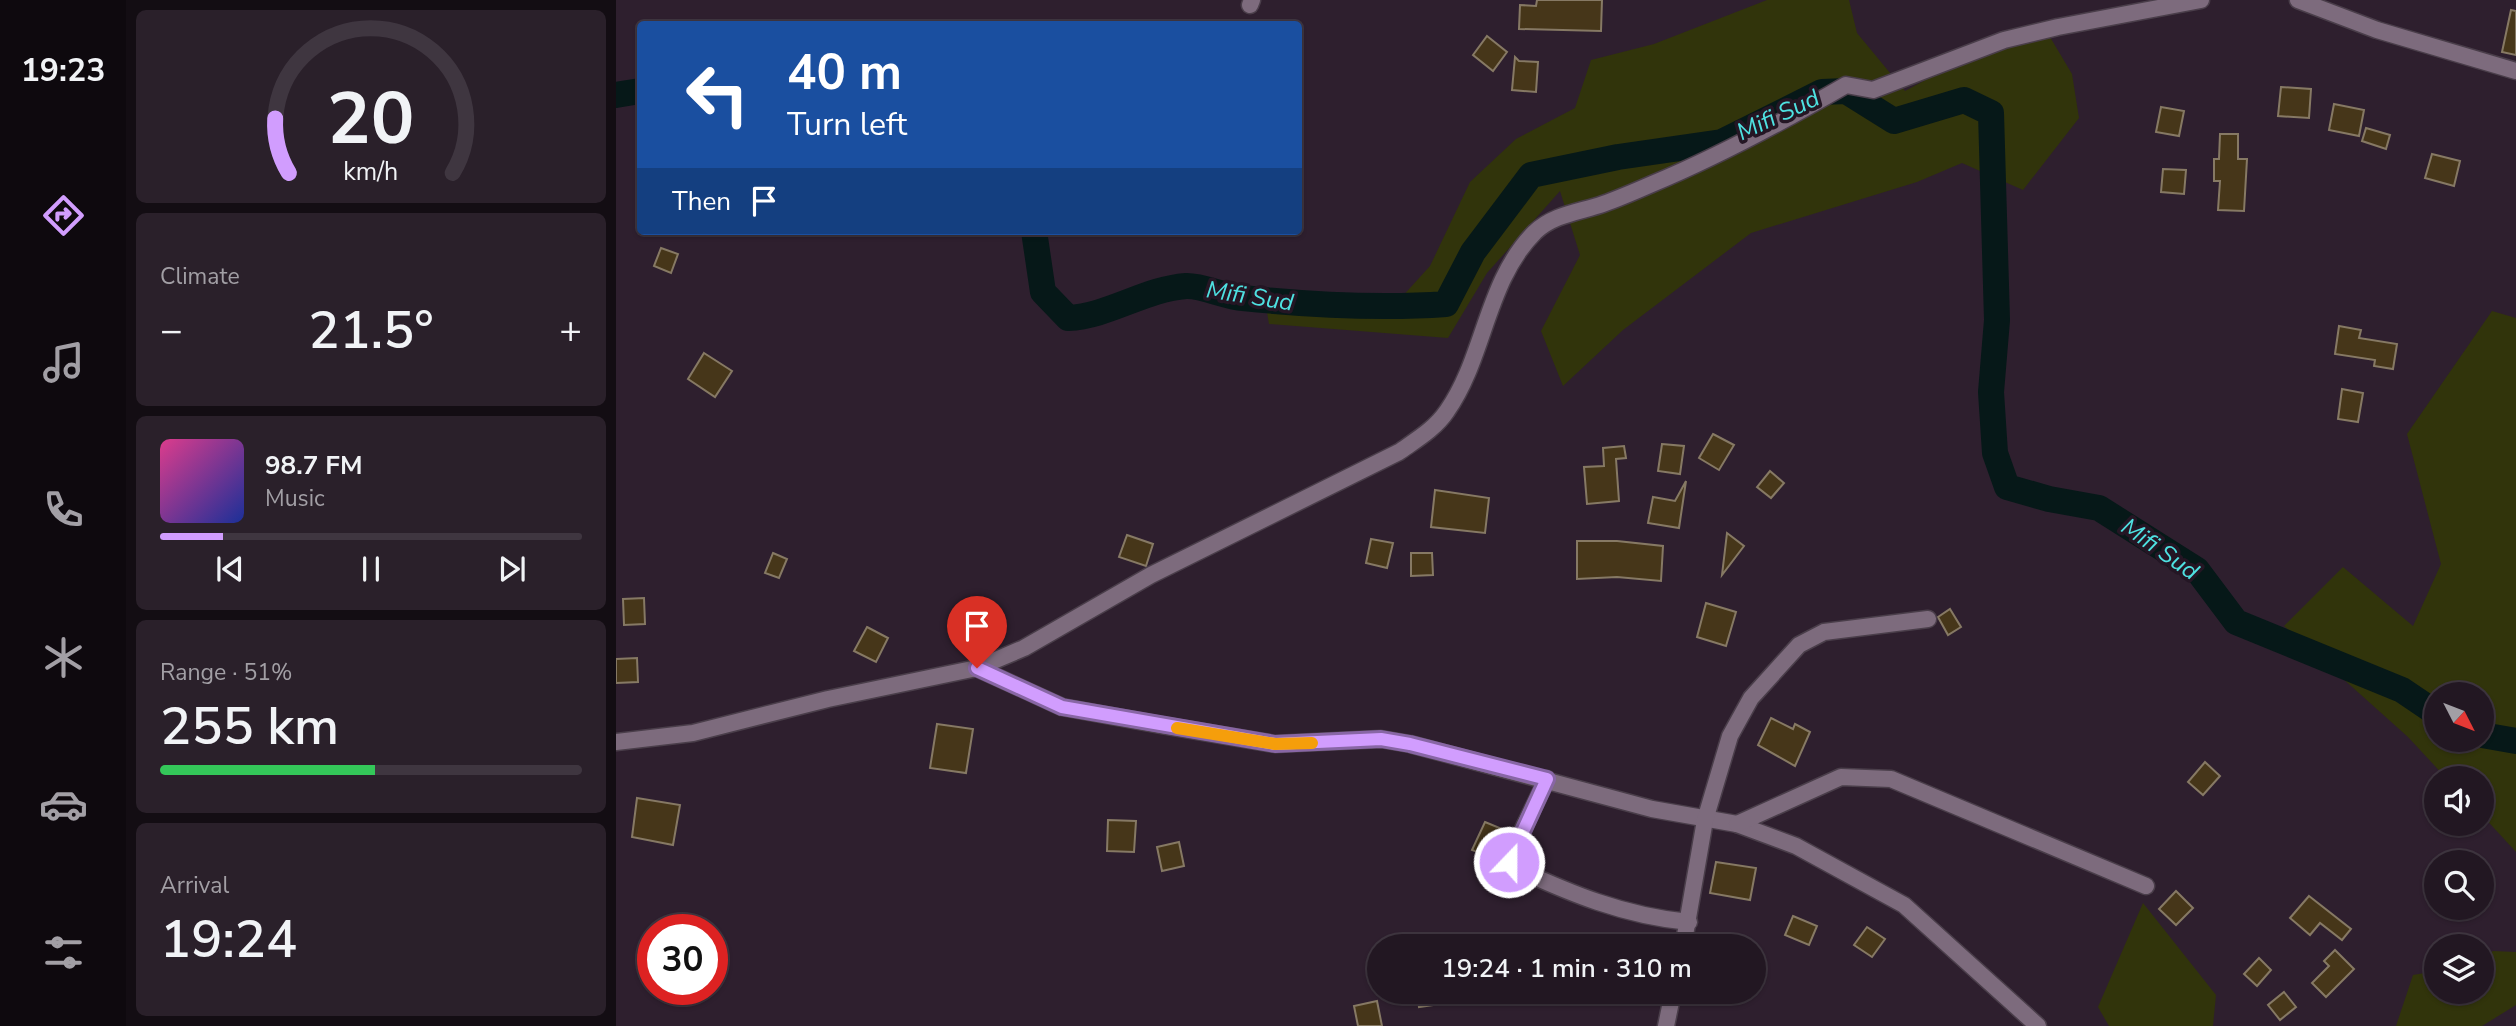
<!DOCTYPE html>
<meta charset="utf-8">
<style>
:root{--surface:#221722;--page:#2a202a;--text:#f1f3f6;--muted:#a29fa5;--line:#3f3640;--accent:#d19dfe}
body{margin:0;font-family:"Nunito Sans",sans-serif;background:var(--page);color:var(--text);height:100vh;display:flex;flex-direction:column;font-size:26px;white-space:nowrap}
*{box-sizing:border-box;margin:0}
p{font-size:23px;color:var(--muted)}
.icon{flex:none;width:38px;height:38px;fill:none;stroke:currentColor;stroke-width:2;stroke-linecap:round;stroke-linejoin:round}
.map{position:relative;flex:1;overflow:hidden}
.panel{display:flex;flex-direction:column;gap:10px;padding:10px;background:#130d13;width:490px}
.panel>*{flex:none}
.hud{position:absolute;left:21px;top:21px;width:665px;height:214px;border-radius:7px;box-shadow:0 2px 5px #0004,0 0 0 2px var(--line);background:#1a4fa0;color:#fff;overflow:hidden}
.needle{width:46px;rotate:132deg}
.controls{position:absolute;left:1808px;top:682px;display:grid;gap:14px}
.controls a{display:grid;place-items:center;width:70px;height:70px;border-radius:50%;background:var(--surface);box-shadow:0 2px 5px #0004,0 0 0 2px var(--line);font-size:35px}
.speed{position:absolute;left:21px;top:914px;display:flex;gap:14px;font-size:35px;font-weight:700;text-align:center}
.speed>*{display:grid;place-content:center;width:91px;height:91px;border-radius:50%;background:var(--surface);box-shadow:0 2px 5px #0004,0 0 0 2px var(--line);line-height:1}
.speed .limit{border:10px solid #d22;background:#fff;color:#111}
.pin{position:absolute;display:grid;place-items:center;width:60px;height:60px;color:#fff;margin:-72px -30px;border-radius:50% 50% 50% 0;rotate:-45deg;box-shadow:0 0 7px #0007}
.pin .icon{rotate:45deg}
.me{position:absolute;width:77px;margin:-38px;rotate:22deg;stroke-linejoin:round;filter:drop-shadow(0 0 5px #0008)}
.turn{display:flex;align-items:center;gap:24px;height:147px;padding:0 35px;font-size:32px}
.turn .icon{width:91px;height:91px;stroke-width:2.5}
.turn b{display:block;font-size:49px;line-height:60px}
.then{display:flex;align-items:center;height:66px;padding:0 35px;background:#0003;gap:14px;font-size:26px}
.big{font-size:52px;font-weight:600;line-height:1.1}
.panel .card{flex:1;display:flex;flex-direction:column;justify-content:center;gap:10px;min-width:0;padding:0 24px;border-radius:10px;background:var(--page)}
.panel .dial{align-items:center;gap:0}
.dial svg{height:182px;overflow:visible;fill:none;stroke:var(--line);stroke-width:7;stroke-linecap:round;text-anchor:middle}
.dial text{fill:var(--text);stroke:none}
.song{display:flex;align-items:center;gap:21px}
.cover{width:84px;height:84px;border-radius:10px;background:linear-gradient(135deg,hsl(330 70% 55%),hsl(230 70% 35%))}
.played{height:7px;border-radius:4px;background:linear-gradient(90deg,var(--accent) 15%,var(--line) 15%)}
.keys{display:flex;justify-content:space-around;direction:ltr}
.heat{display:flex;justify-content:space-between;align-items:center;font-size:38px;direction:ltr}
.charge{height:10px;border-radius:5px;background:linear-gradient(90deg,#34c759 51%,var(--line) 0)}
.trip{position:absolute;left:751px;top:934px;width:399px;height:70px;border-radius:35px;background:var(--surface);box-shadow:0 2px 5px #0004,0 0 0 2px var(--line);font-weight:600;line-height:70px;text-align:center}
main{display:flex;flex:1;min-height:0}
.menu{display:flex;flex-direction:column;width:126px;justify-content:space-around;align-items:center;background:#0e090e;color:var(--muted)}
.menu .icon{width:49px;height:49px}
.menu .on{color:var(--accent)}
.menu b{font-size:32px;color:var(--text)}
.map>svg:first-child{display:block}
</style>
<main>
<nav class="menu">
<b>19:23</b>
<svg class="icon on" aria-label="directions" viewBox="0 0 24 24"><path d="M12 3l9 9-9 9-9-9zM9 14v-3h6M13 9l2 2-2 2"/></svg>
<svg class="icon" aria-label="music" viewBox="0 0 24 24"><path d="M9 18V5l10-2v13"/><circle cx="6" cy="18" r="3"/><circle cx="16" cy="16" r="3"/></svg>
<svg class="icon" aria-label="phone" viewBox="0 0 24 24"><path d="M5 4h4l2 5-3 2q2 4 5 5l2-3 5 2v4C11 20 4 13 5 4z"/></svg>
<svg class="icon" aria-label="climate" viewBox="0 0 24 24"><path d="M12 3v18M4 7l16 10M4 17L20 7"/></svg>
<svg class="icon" aria-label="car" viewBox="0 0 24 24"><path d="M5 17H2v-5l4-1 3-4h7l3 4 3 1v5h-3M9 17h6M6 11h13"/><circle cx="7" cy="17" r="2"/><circle cx="17" cy="17" r="2"/></svg>
<svg class="icon" aria-label="filters" viewBox="0 0 24 24"><path d="M4 7h16M4 17h16"/><circle cx="9" cy="7" r="2"/><circle cx="15" cy="17" r="2"/></svg>
</nav>
<section class="panel">
<div class="card dial"><svg viewBox="0 0 100 80">
<path d="M14 69A42 42 0 1 1 86 69"/>
<path d="M14 69A42 42 0 0 1 8 45" stroke="#d19dfe"/>
<text x="50" y="56" font-size="32" font-weight="700">20</text>
<text x="50" y="72" font-size="11">km/h</text>
</svg></div>
<div class="card"><p>Climate</p>
<div class="heat"><a>−</a><b class="big">21.5°</b><a>+</a></div>
</div>
<div class="card">
<div class="song"><i class="cover"></i><div><b>98.7 FM</b><p>Music</p></div></div>
<div class="played"></div>
<div class="keys"><svg class="icon" aria-label="previous" viewBox="0 0 24 24"><path d="M18 5L8 12l10 7zM5 5v14"/></svg><svg class="icon" aria-label="pause" viewBox="0 0 24 24"><path d="M8 5v14M16 5v14"/></svg><svg class="icon" aria-label="next" viewBox="0 0 24 24"><path d="M6 5l10 7-10 7zM19 5v14"/></svg></div>
</div>
<div class="card"><p>Range · 51%</p><b class="big">255 km</b><div class="charge"></div></div>
<div class="card"><p>Arrival</p><b class="big">19:24</b></div>
</section>
<div class="map">
<svg width="1900" height="1026" viewBox="0 0 1900 1026">
<rect width="100%" height="100%" fill="#2e1f2e"/>
<g fill="#31340b" fill-rule="evenodd">
<polygon points="1151,0 1233,0 1241,33 1289,91 1356,55 1434,37 1456,74 1463,118 1407,190 1346,163 1301,182 1135,233 1007,330 947,386 925,331 964,255 944,191 871,273 832,338 653,324 647,289 784,299 814,266 854,182 900,139 959,108 975,60 1038,44"/>
<path d="M1876,311l24,7v534l-34,-37v-36h-35l-39,-42 -124,-111 59,-59 70,59 28,-62 -34,-130zM1820,695h46v45h-46z"/>
<polygon points="1527,903 1600,995 1597,1026 1493,1026 1482,1007"/>
<polygon points="1877,951 1900,952 1900,1005 1866,1026 1780,1026 1797,975 1820,971 1820,992 1866,992 1866,958"/>
</g>
<g fill="none" stroke-linecap="round" stroke-linejoin="round">
<g stroke="#061818" stroke-width="26">
<polyline points="0,95 24,91"/>
<path d="M418,231l9,61 25,26c41,-2 77,-29 118,-32 15,-1 40,11 57,12 68,7 135,11 203,6l27,-52 58,-77 87,-18 104,-15 100,-50 24,-1 48,30 70,-21 27,13 6,207 -6,72 4,61 12,34 42,12 50,9 98,62 39,52 166,68 34,23"/>
<polyline points="1866,735 1900,741"/>
</g>
</g>
<g fill="#463619" stroke="#867964" stroke-width="2">
<polygon points="921,0 986,0 985,31 903,29 904,5 920,6"/>
<polygon points="1895,10 1900,11 1900,55 1886,52"/>
<polygon points="871,36 891,52 877,71 857,55"/>
<polygon points="899,57 903,61 922,62 920,92 896,90"/>
<polygon points="1665,87 1695,89 1693,118 1662,116"/>
<polygon points="1718,104 1748,110 1743,136 1713,130"/>
<polygon points="1545,107 1568,111 1563,136 1540,132"/>
<polygon points="1750,128 1774,135 1770,149 1746,141"/>
<polygon points="1604,134 1622,134 1622,159 1631,159 1628,211 1602,210 1604,181 1598,181 1598,159 1603,159"/>
<polygon points="1816,154 1844,161 1838,186 1809,178"/>
<polygon points="1547,169 1570,170 1568,194 1545,192"/>
<polygon points="45,248 62,254 55,273 38,266"/>
<polygon points="1723,326 1745,330 1743,338 1781,344 1777,369 1758,366 1759,360 1719,354"/>
<polygon points="88,353 116,371 99,397 72,379"/>
<polygon points="1726,389 1747,393 1742,422 1722,419"/>
<polygon points="1097,434 1118,445 1103,470 1083,458"/>
<polygon points="1046,444 1068,446 1064,474 1042,471"/>
<polygon points="1008,446 1010,458 1000,459 1003,501 971,504 968,467 988,466 987,448"/>
<polygon points="1154,471 1168,483 1155,498 1141,487"/>
<polygon points="1070,481 1063,528 1032,523 1037,497 1059,501"/>
<polygon points="819,490 873,498 869,533 815,527"/>
<polygon points="1111,533 1128,546 1106,575"/>
<polygon points="511,535 537,544 530,566 503,557"/>
<polygon points="755,539 777,543 771,568 750,563"/>
<polygon points="961,541 1001,541 1047,546 1045,581 1001,577 961,579"/>
<polygon points="157,553 171,559 163,578 149,573"/>
<polygon points="795,553 816,553 817,575 795,576"/>
<polygon points="28,598 29,624 8,625 7,599"/>
<polygon points="1090,603 1120,612 1110,646 1081,637"/>
<polygon points="1334,609 1345,627 1332,635 1322,617"/>
<polygon points="251,627 272,638 260,662 238,651"/>
<polygon points="21,658 22,682 0,683 0,659"/>
<polygon points="1155,718 1177,729 1179,724 1194,732 1179,766 1142,745"/>
<polygon points="321,724 357,729 350,773 314,768"/>
<polygon points="1589,762 1604,776 1587,795 1572,782"/>
<polygon points="21,798 64,805 57,845 16,837"/>
<polygon points="492,820 520,821 518,852 491,851"/>
<polygon points="869,822 891,831 885,861 856,850"/>
<polygon points="563,842 568,866 546,871 541,847"/>
<polygon points="1100,862 1140,868 1134,900 1094,893"/>
<polygon points="1560,891 1577,908 1560,925 1543,909"/>
<polygon points="1693,896 1735,929 1726,940 1704,923 1694,935 1674,918"/>
<polygon points="1177,916 1201,926 1193,945 1169,935"/>
<polygon points="1251,927 1269,939 1256,957 1238,945"/>
<polygon points="1719,950 1738,969 1710,997 1696,983 1713,966 1708,961"/>
<polygon points="1643,958 1655,970 1641,986 1628,974"/>
<polygon points="801,992 824,992 825,1004 803,1007"/>
<polygon points="1668,992 1680,1007 1664,1020 1652,1005"/>
<polygon points="761,1001 766,1026 742,1026 738,1006"/>
</g>
<g fill="none" stroke-linecap="round" stroke-linejoin="round">
<g stroke="#4a3e4a" stroke-width="19">
<g id="minor">
<polyline points="1682,0 1761,30 1900,71"/>
<polyline points="634,5 636,0"/>
<polyline points="361,668 446,707 545,725 659,744 765,739 794,744 1036,809 1121,824 1180,846 1288,905 1422,1026"/>
<path d="M0,742l77,-9 135,-34 149,-31 47,-20 127,-73 248,-123c17,-12 36,-23 48,-41 38,-54 39,-130 88,-179 19,-18 45,-20 68,-28 17,-6 33,-13 49,-20 67,-28 132,-63 194,-99l27,5 131,-50 54,-13 143,-27"/>
<path d="M931,779l-35,73 -1,14c58,27 113,50 178,56"/>
<polyline points="1121,824 1225,777 1275,779 1530,886"/>
<polyline points="1067,947 1089,820 1114,736 1135,698 1183,645 1208,632 1312,619"/>
<polyline points="1050,1026 1057,992"/>
</g>
</g>
<use href="#minor" stroke="#7d6b7d" stroke-width="16"/>
</g>
<g fill="none" stroke-linecap="round" stroke-linejoin="round">
<g stroke="#8866a5" stroke-width="18">
<polyline id="route" points="361,668 446,707 659,744 765,739 794,744 931,779 893,862"/>
</g>
<use href="#route" stroke="#d19dfe" stroke-width="12"/>
<polyline stroke="#f59e0b" stroke-width="12" points="561,728 659,744 696,743"/>
</g>
<g text-anchor="middle" stroke-width="7" stroke-linejoin="round" paint-order="stroke">
<g font-size="24" font-style="italic" fill="#4ee1e1" stroke="#241624">
<text transform="translate(1162 115) rotate(-25)" y="8">Mifi Sud</text>
<text transform="translate(634 296) rotate(9)" y="8">Mifi Sud</text>
<text transform="translate(1544 549) rotate(35)" y="8">Mifi Sud</text>
</g>
</g>
</svg>
<div class="controls">
<a><svg class="needle" viewBox="-14 -14 28 28"><path d="M0-13l5 13h-10z" fill="#e53935"/><path d="M0 13l5-13h-10z" fill="#a29fa5"/></svg></a>
<a><svg class="icon" aria-label="sound" viewBox="0 0 24 24"><path d="M4 9h4l5-4v14l-5-4H4zM17 9q2 3 0 6"/></svg></a>
<a><svg class="icon" aria-label="search" viewBox="0 0 24 24"><circle cx="10" cy="10" r="6"/><path d="M15 15l6 6"/></svg></a>
<a><svg class="icon" aria-label="layers" viewBox="0 0 24 24"><path d="M12 4l9 5-9 5-9-5zM3 14l9 5 9-5"/></svg></a>
</div>
<div class="speed"><div class="limit">30</div></div>
<div class="pin" style="left:361px;top:668px;background:#d93025"><svg class="icon" aria-label="arrive" viewBox="0 0 24 24"><path d="M6 21V4h12l-3 4 3 4H6"/></svg></div>
<svg class="me" style="left:893px;top:862px" viewBox="-20 -20 40 40"><circle r="17" fill="#d19dfe" stroke="#fff" stroke-width="3"/><path d="M0-11L8 9 0 5-8 9z" fill="#fff"/></svg>
<div class="trip">19:24 · 1 min · 310 m</div>
<div class="hud">
<div class="turn"><svg class="icon" aria-label="left" viewBox="0 0 24 24"><path d="M17 20v-9H6M10 6l-5 5 5 5"/></svg><div><b>40 m</b>Turn left</div></div>
<div class="then">Then<svg class="icon" aria-label="arrive" viewBox="0 0 24 24"><path d="M6 21V4h12l-3 4 3 4H6"/></svg></div>
</div>
</div>
</main>
